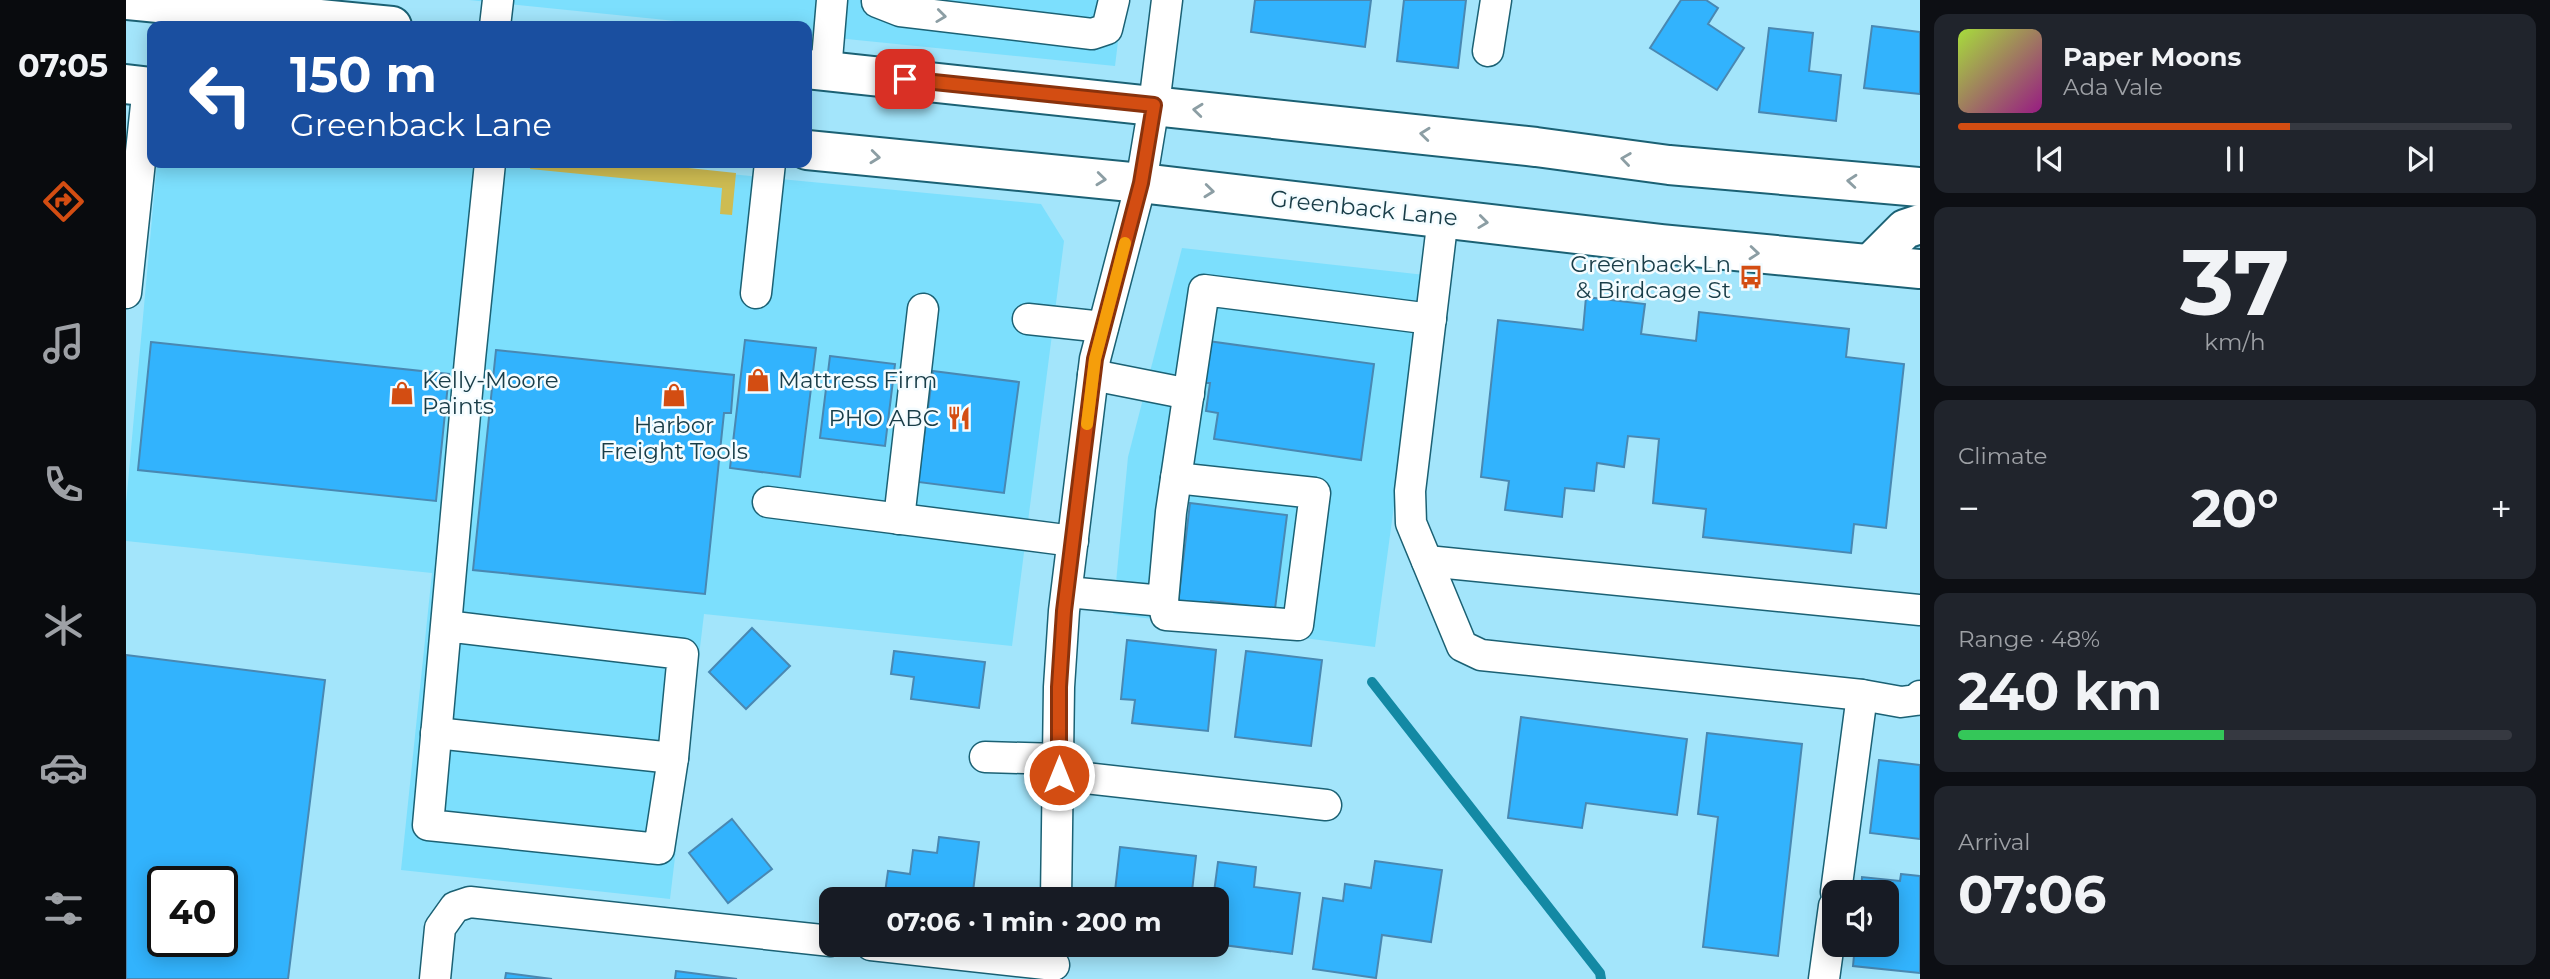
<!DOCTYPE html>
<meta charset="utf-8">
<style>
:root{--surface:#171b24;--page:#20242c;--text:#f1f3f6;--muted:#9ea1a6;--line:#363941;--accent:#d34d12}
body{margin:0;font-family:Montserrat,sans-serif;background:var(--page);color:var(--text);height:100vh;display:flex;flex-direction:column;font-size:26px;white-space:nowrap}
*{box-sizing:border-box;margin:0}
p{font-size:23px;color:var(--muted)}
.icon{flex:none;width:38px;height:38px;fill:none;stroke:currentColor;stroke-width:2;stroke-linecap:round;stroke-linejoin:round}
.map{position:relative;flex:1;overflow:hidden}
.panel{display:flex;flex-direction:column;gap:14px;padding:14px;background:#0d0f14;width:630px}
.panel>*{flex:none}
.hud{position:absolute;left:21px;top:21px;width:665px;height:147px;border-radius:14px;box-shadow:0 4px 18px #0003;background:#1a4fa0;color:#fff;overflow:hidden}
.fabs{position:absolute;left:1696px;top:880px;display:grid;gap:14px}
.fabs a{display:grid;place-items:center;width:77px;height:77px;border-radius:14px;background:var(--surface);box-shadow:0 4px 18px #0003;font-size:35px}
.speed{position:absolute;left:21px;top:866px;display:flex;gap:14px;font-size:35px;font-weight:700;text-align:center}
.speed>*{display:grid;place-content:center;width:91px;height:91px;border-radius:50%;background:var(--surface);box-shadow:0 4px 18px #0003;line-height:1}
.speed .limit{border:4px solid #111;border-radius:10px;background:#fff;color:#111}
.pin{position:absolute;display:grid;place-items:center;width:60px;height:60px;color:#fff;margin:-30px;border-radius:14px;box-shadow:0 4px 10px #0006}
.me{position:absolute;width:77px;margin:-38px;rotate:0deg;stroke-linejoin:round;filter:drop-shadow(0 0 5px #0008)}
.turn{display:flex;align-items:center;gap:24px;height:147px;padding:0 28px;font-size:32px}
.turn .icon{width:91px;height:91px;stroke-width:2.5}
.turn b{display:block;font-size:49px;line-height:60px}
.big{font-size:52px;font-weight:700;line-height:1.1}
.panel .widget{flex:1;display:flex;flex-direction:column;justify-content:center;gap:10px;min-width:0;padding:0 24px;border-radius:14px;background:var(--page)}
.panel .dial{align-items:center;gap:0}
.dial b{font-size:91px;line-height:1}
.song{display:flex;align-items:center;gap:21px}
.cover{width:84px;height:84px;border-radius:10px;background:linear-gradient(135deg,hsl(80 70% 55%),hsl(310 70% 35%))}
.played{height:7px;border-radius:4px;background:linear-gradient(90deg,var(--accent) 60%,var(--line) 60%)}
.keys{display:flex;justify-content:space-around;direction:ltr}
.heat{display:flex;justify-content:space-between;align-items:center;font-size:38px;direction:ltr}
.charge{height:10px;border-radius:5px;background:linear-gradient(90deg,#34c759 48%,var(--line) 0)}
.trip{position:absolute;left:693px;top:887px;width:410px;height:70px;border-radius:14px;background:var(--surface);box-shadow:0 4px 18px #0003;font-weight:700;line-height:70px;text-align:center}
main{display:flex;flex:1;min-height:0}
.tabs{display:flex;flex-direction:column;width:126px;justify-content:space-around;align-items:center;background:#090b0e;color:var(--muted)}
.tabs .icon{width:49px;height:49px}
.tabs .selected{color:var(--accent)}
.tabs b{font-size:32px;color:var(--text)}
.map>svg:first-child{display:block}
</style>
<main>
<nav class="tabs">
<b>07:05</b>
<svg class="icon selected" aria-label="directions" viewBox="0 0 24 24"><path d="M12 3l9 9-9 9-9-9zM9 14v-3h6M13 9l2 2-2 2"/></svg>
<svg class="icon" aria-label="music" viewBox="0 0 24 24"><path d="M9 18V5l10-2v13"/><circle cx="6" cy="18" r="3"/><circle cx="16" cy="16" r="3"/></svg>
<svg class="icon" aria-label="phone" viewBox="0 0 24 24"><path d="M5 4h4l2 5-3 2q2 4 5 5l2-3 5 2v4C11 20 4 13 5 4z"/></svg>
<svg class="icon" aria-label="climate" viewBox="0 0 24 24"><path d="M12 3v18M4 7l16 10M4 17L20 7"/></svg>
<svg class="icon" aria-label="car" viewBox="0 0 24 24"><path d="M5 17H2v-5l4-1 3-4h7l3 4 3 1v5h-3M9 17h6M6 11h13"/><circle cx="7" cy="17" r="2"/><circle cx="17" cy="17" r="2"/></svg>
<svg class="icon" aria-label="filters" viewBox="0 0 24 24"><path d="M4 7h16M4 17h16"/><circle cx="9" cy="7" r="2"/><circle cx="15" cy="17" r="2"/></svg>
</nav>
<div class="map">
<svg width="1794" height="979" viewBox="0 0 1794 979">
<rect width="100%" height="100%" fill="#a3e5fb"/>
<g fill="#7cdffd">
<polygon points="343,0 997,0 989,66 681,35 681,26 599,26"/>
<polygon points="31,163 489,163 915,204 938,241 886,646 578,614 544,899 275,870 306,573 0,541 0,504"/>
<polygon points="1056,248 1299,275 1249,647 987,614 1002,457"/>
</g>
<polygon fill="#cebc52" points="405,163 515,163 610,173 606,215 594,214 596,188 404,169"/>
<g fill="none" stroke-linecap="round" stroke-linejoin="round">
<polyline stroke="#1389a4" stroke-width="10" points="1246,682 1474,973 1475,979"/>
</g>
<g fill="#32b3fd" stroke="#4988b2" stroke-width="2" fill-rule="evenodd">
<polygon points="1129,0 1245,0 1239,47 1125,32"/>
<polygon points="1278,0 1340,0 1332,68 1271,61"/>
<polygon points="1555,0 1580,0 1592,8 1582,24 1618,48 1591,90 1524,48"/>
<polygon points="1746,26 1794,32 1794,94 1738,88"/>
<polygon points="1643,28 1687,33 1683,71 1715,75 1710,121 1633,112"/>
<polygon points="1460,297 1519,304 1515,334 1570,341 1573,312 1723,329 1720,357 1778,364 1760,528 1728,524 1725,553 1577,537 1580,509 1527,503 1533,439 1502,436 1498,467 1471,463 1468,491 1439,488 1436,517 1379,510 1383,481 1355,477 1372,320 1457,330"/>
<polygon points="619,340 690,348 674,477 604,468"/>
<polygon points="1082,341 1248,364 1235,460 1088,439 1092,413 1080,411 1084,383 1076,383"/>
<polygon points="25,342 323,374 310,501 12,470"/>
<polygon points="370,350 608,375 605,413 598,413 579,594 347,570"/>
<polygon points="704,356 769,364 759,446 694,438"/>
<polygon points="807,371 893,382 878,493 792,482"/>
<polygon points="1064,503 1161,515 1149,609 1085,601 1084,607 1052,604"/>
<polygon points="626,628 664,666 620,709 583,672"/>
<polygon points="1001,640 1090,650 1082,731 1006,723 1009,700 995,699"/>
<polygon points="768,651 859,662 853,708 785,699 788,677 765,674"/>
<polygon points="1120,651 1196,660 1185,746 1109,737"/>
<path d="M0,655l199,25 -37,299h-162zM37,882h59v60h-59z"/>
<polygon points="1395,717 1561,739 1551,815 1460,803 1456,828 1382,818"/>
<polygon points="1581,733 1676,744 1652,956 1577,947 1592,817 1572,814"/>
<polygon points="1753,760 1794,765 1794,839 1744,833"/>
<polygon points="606,819 646,869 602,903 563,853"/>
<polygon points="813,837 853,842 846,900 758,900 762,871 784,874 787,850 811,853"/>
<polygon points="994,847 1070,856 1065,900 988,900"/>
<polygon points="1249,861 1316,870 1305,942 1256,935 1250,978 1187,969 1197,898 1217,901 1219,884 1245,888"/>
<polygon points="1092,862 1130,867 1128,887 1174,893 1166,954 1090,944 1090,900 1087,900"/>
<polygon points="1775,874 1794,876 1794,973 1727,966 1729,945 1760,945 1760,892 1735,892 1736,877 1774,881"/>
<polygon points="550,971 611,979 549,979"/>
<polygon points="380,973 426,979 379,979"/>
</g>
<g fill="none" stroke-linecap="round" stroke-linejoin="round">
<g stroke="#1b6174" stroke-width="33">
<g id="minor">
<polyline points="751,0 751,2 774,11 966,34 981,29 988,0"/>
<polyline points="369,26 372,0"/>
<polyline points="1362,51 1370,0"/>
<polyline points="700,71 706,0"/>
<polyline points="1317,217 1284,491 1285,523 1336,646 1355,655 1736,695 1775,702 1790,700 1794,696"/>
<polyline points="0,293 22,86"/>
<polyline points="630,293 644,163"/>
<polyline points="902,319 977,327"/>
<polyline points="967,375 1063,394"/>
<polyline points="642,502 947,541"/>
<polyline points="773,519 797,309"/>
<polyline points="1301,561 1794,610"/>
<polyline points="941,592 1037,601 1045,512 1078,290 1305,319"/>
<polyline points="1037,601 1040,615 1172,625 1189,493 1050,478"/>
<polyline points="320,626 557,654 547,758 533,849 302,825 344,359 364,163"/>
<polyline points="310,733 547,758"/>
<polyline points="859,757 933,759"/>
<polyline points="933,775 1200,805"/>
<polyline points="1710,892 1736,695"/>
<polyline points="930,900 933,687 938,611 969,359 1015,183 1028,105 1041,0"/>
<polyline points="745,945 928,965"/>
<polyline points="309,979 314,928 329,907 344,902 705,941"/>
<polyline points="1698,979 1708,906"/>
</g>
</g>
<g stroke="#1b6174" stroke-width="42">
<g id="major">
<polyline points="0,0 266,26"/>
<polyline points="681,69 1410,147 1543,165 1794,187"/>
<polyline points="0,84 26,87"/>
<polyline points="681,150 1015,183 1536,244 1794,269"/>
<polyline points="1744,264 1779,229 1794,224"/>
</g>
</g>
<use href="#minor" stroke="#fff" stroke-width="30"/>
<use href="#major" stroke="#fff" stroke-width="38"/>
</g>
<defs><path id="oneway-chevron" d="M-2-3.5L2.5 0L-2 3.5" fill="none" stroke-width="1.6" stroke-linecap="round" stroke-linejoin="round" transform="scale(1.75)"/></defs>
<g stroke="#8c9ea4">
<use href="#oneway-chevron" transform="translate(815 16) rotate(7)"/>
<use href="#oneway-chevron" transform="translate(1072 110) rotate(-174)"/>
<use href="#oneway-chevron" transform="translate(1299 134) rotate(-174)"/>
<use href="#oneway-chevron" transform="translate(749 157) rotate(6)"/>
<use href="#oneway-chevron" transform="translate(1500 159) rotate(-172)"/>
<use href="#oneway-chevron" transform="translate(975 179) rotate(6)"/>
<use href="#oneway-chevron" transform="translate(1726 181) rotate(-175)"/>
<use href="#oneway-chevron" transform="translate(1083 191) rotate(6)"/>
<use href="#oneway-chevron" transform="translate(1357 222) rotate(7)"/>
<use href="#oneway-chevron" transform="translate(1628 253) rotate(5)"/>
</g>
<g fill="none" stroke-linecap="round" stroke-linejoin="round">
<g stroke="#89320c" stroke-width="18">
<polyline id="route" points="779,79 1028,105 1015,183 969,359 938,611 933,687 933,775"/>
</g>
<use href="#route" stroke="#d34d12" stroke-width="12"/>
<polyline stroke="#f59e0b" stroke-width="12" points="961,424 969,359 999,243"/>
</g>
<defs>
<g id="bus-bare" transform="scale(1.89)"><path d="M-5-6H5V4H4V6H2V4H-2V6H-4V4H-5ZM-3.5-4V0h7V-4ZM-3.5 1.2v1.5H-2V1.2ZM2 1.2v1.5H3.5V1.2Z" fill="#d34d12" stroke="#f4fcff" stroke-width="2.5" paint-order="stroke"/></g>
<g id="shop-bare" transform="scale(1.89)"><path d="M-5-2.5h2.3a2.7 3.5 0 0 1 5.4 0H5L5.5 6h-11ZM-1.5-2.5h3a1.5 2.3 0 0 0-3 0Z" fill="#d34d12" stroke="#f4fcff" stroke-width="2.5" paint-order="stroke"/></g>
<g id="restaurant-bare" transform="scale(1.89)"><path d="M-5-6h1v4h1v-4h1v4h1v-4h1v5L-1.5 .5V6h-2V.5L-5-1ZM5-6V6H3V1.5H1.5Q1.5-4 5-6Z" fill="#d34d12" stroke="#f4fcff" stroke-width="2.5" paint-order="stroke"/></g>
</defs>
<g fill-rule="evenodd">
<use href="#bus-bare" x="1625" y="277"/>
<use href="#shop-bare" x="632" y="380"/>
<use href="#shop-bare" x="276" y="393"/>
<use href="#shop-bare" x="548" y="395"/>
<use href="#restaurant-bare" x="833" y="418"/>
</g>
<g text-anchor="middle" stroke-width="5" stroke-linejoin="round" paint-order="stroke">
<g font-size="23" fill="#193d48" stroke="#f4fcff">
<text transform="translate(1238 208) rotate(6)" y="8">Greenback Lane</text>
</g>
<g font-size="23" fill="#193d48" stroke="#f4fcff" text-anchor="end">
<text x="1605" y="272">Greenback Ln<tspan x="1605" dy="26">&amp; Birdcage St</tspan></text>
<text x="296" y="388" text-anchor="start">Kelly-Moore<tspan x="296" dy="26">Paints</tspan></text>
<text x="652" y="388" text-anchor="start">Mattress Firm</text>
<text x="813" y="426">PHO ABC</text>
<text x="548" y="433" text-anchor="middle">Harbor<tspan x="548" dy="26">Freight Tools</tspan></text>
</g>
</g>
</svg>
<div class="fabs">
<a><svg class="icon" aria-label="sound" viewBox="0 0 24 24"><path d="M4 9h4l5-4v14l-5-4H4zM17 9q2 3 0 6"/></svg></a>
</div>
<div class="speed"><div class="limit">40</div></div>
<div class="pin" style="left:779px;top:79px;background:#d93025"><svg class="icon" aria-label="arrive" viewBox="0 0 24 24"><path d="M6 21V4h12l-3 4 3 4H6"/></svg></div>
<svg class="me" style="left:933px;top:775px" viewBox="-20 -20 40 40"><circle r="17" fill="#d34d12" stroke="#fff" stroke-width="3"/><path d="M0-11L8 9 0 5-8 9z" fill="#fff"/></svg>
<div class="trip">07:06 · 1 min · 200 m</div>
<div class="hud">
<div class="turn"><svg class="icon" aria-label="left" viewBox="0 0 24 24"><path d="M17 20v-9H6M10 6l-5 5 5 5"/></svg><div><b>150 m</b>Greenback Lane</div></div>
</div>
</div>
<section class="panel">
<div class="widget">
<div class="song"><i class="cover"></i><div><b>Paper Moons</b><p>Ada Vale</p></div></div>
<div class="played"></div>
<div class="keys"><svg class="icon" aria-label="previous" viewBox="0 0 24 24"><path d="M18 5L8 12l10 7zM5 5v14"/></svg><svg class="icon" aria-label="pause" viewBox="0 0 24 24"><path d="M8 5v14M16 5v14"/></svg><svg class="icon" aria-label="next" viewBox="0 0 24 24"><path d="M6 5l10 7-10 7zM19 5v14"/></svg></div>
</div>
<div class="widget dial"><b>37</b><p>km/h</p></div>
<div class="widget"><p>Climate</p>
<div class="heat"><a>−</a><b class="big">20°</b><a>+</a></div>
</div>
<div class="widget"><p>Range · 48%</p><b class="big">240 km</b><div class="charge"></div></div>
<div class="widget"><p>Arrival</p><b class="big">07:06</b></div>
</section>
</main>
